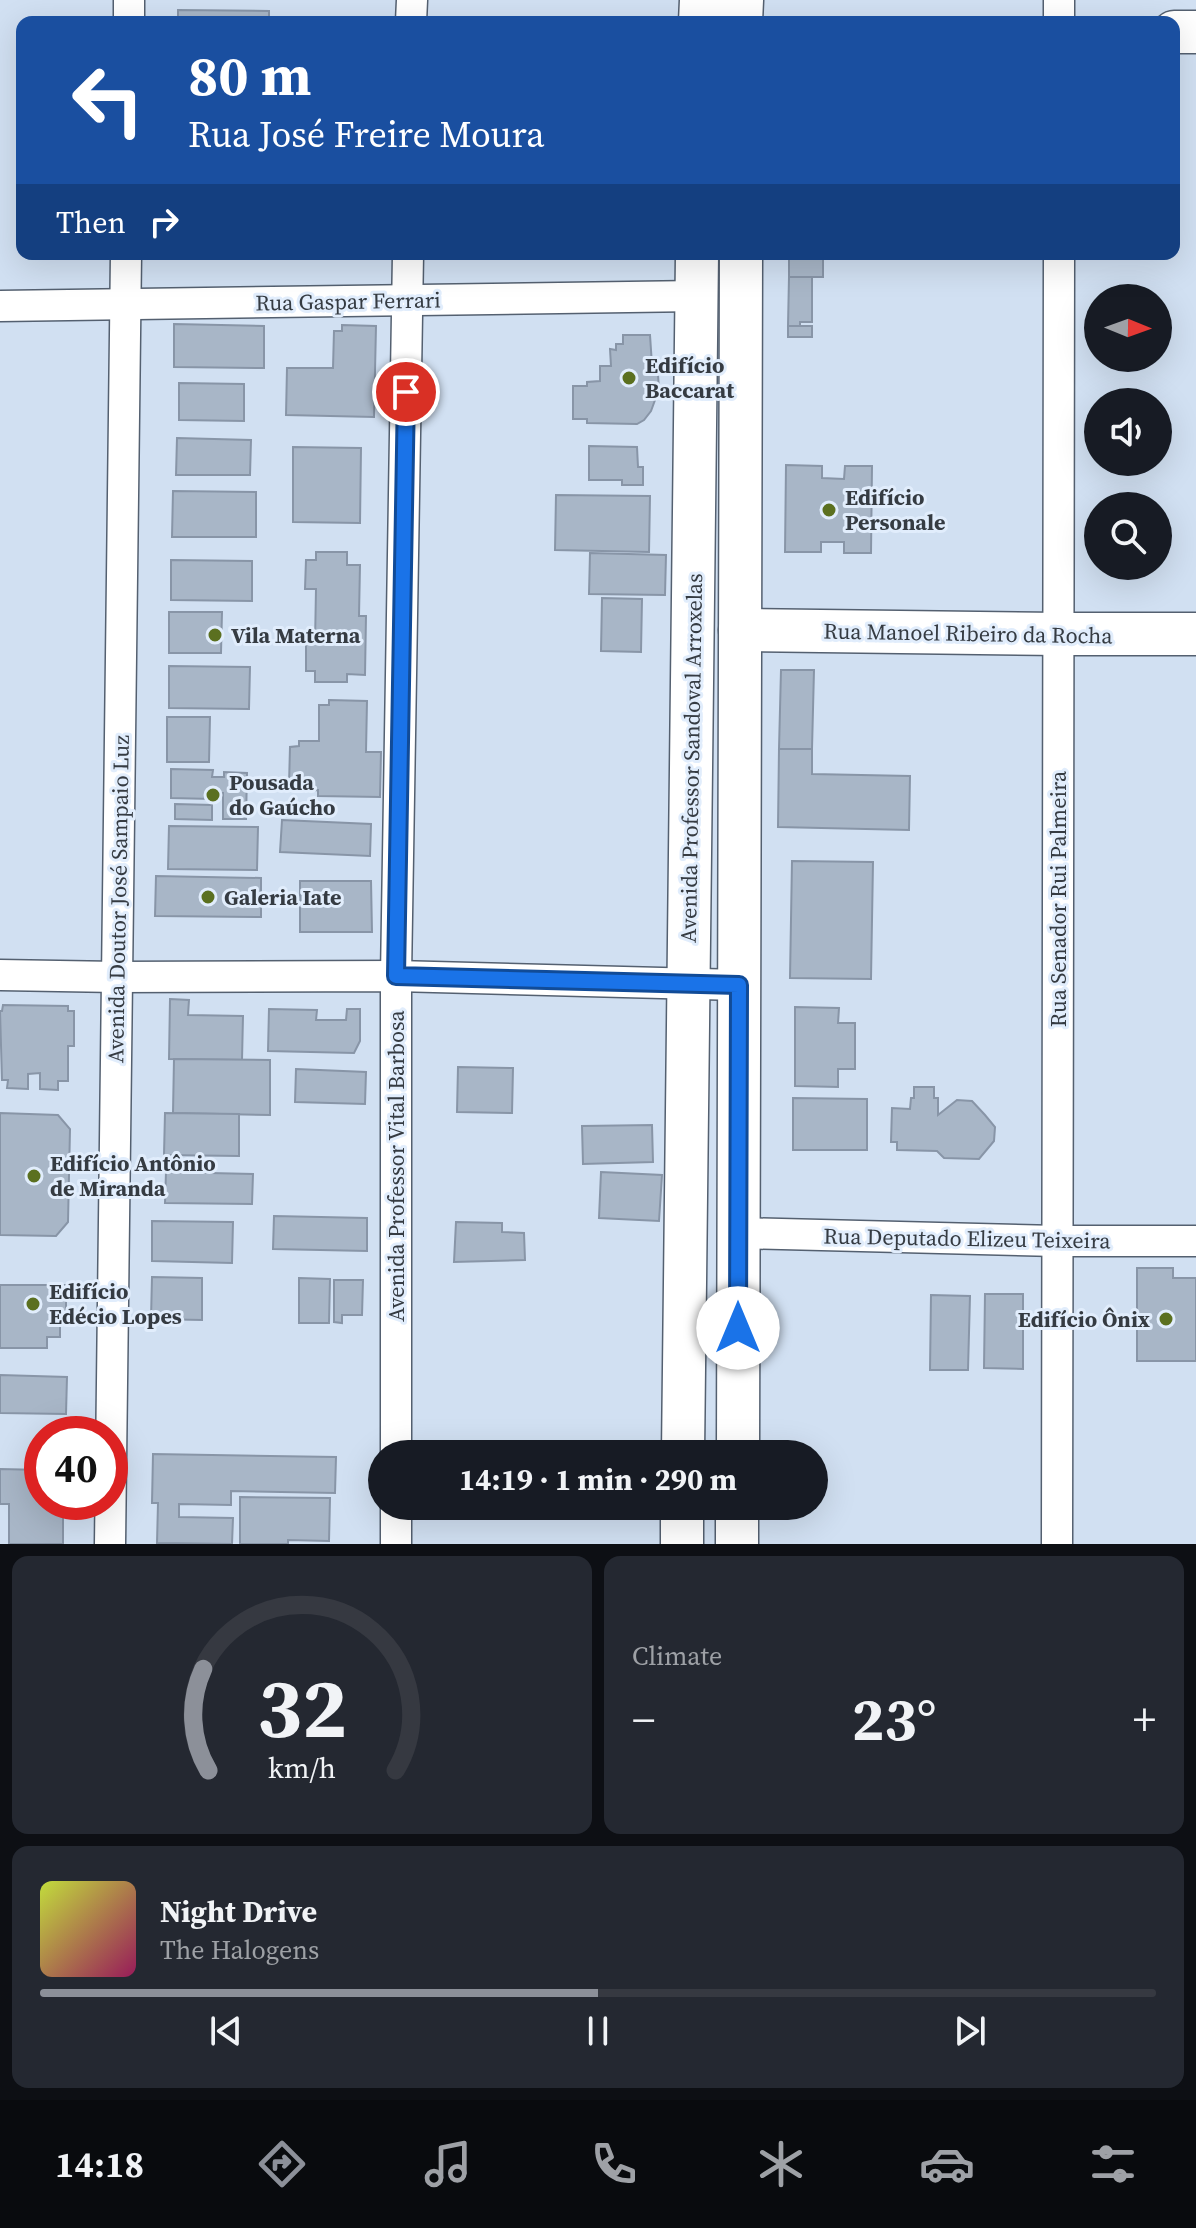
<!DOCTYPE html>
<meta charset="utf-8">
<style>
:root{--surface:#171b24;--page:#242831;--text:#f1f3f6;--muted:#9ea1a6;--line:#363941;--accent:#8c9099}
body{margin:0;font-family:"Source Serif 4",serif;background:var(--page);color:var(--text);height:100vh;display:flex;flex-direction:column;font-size:30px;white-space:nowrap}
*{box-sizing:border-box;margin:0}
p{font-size:26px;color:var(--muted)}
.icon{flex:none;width:44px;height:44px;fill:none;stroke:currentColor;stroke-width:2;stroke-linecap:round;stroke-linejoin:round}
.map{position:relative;height:1544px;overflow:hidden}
.details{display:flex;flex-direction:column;gap:12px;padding:12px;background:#0d0f14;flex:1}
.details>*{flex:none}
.top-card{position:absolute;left:16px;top:16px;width:1164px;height:244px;border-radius:16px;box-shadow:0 8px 32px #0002;background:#1a4fa0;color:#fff;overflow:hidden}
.needle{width:52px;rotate:91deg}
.tools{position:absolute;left:1084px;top:284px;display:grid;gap:16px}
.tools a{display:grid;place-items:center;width:88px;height:88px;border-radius:50%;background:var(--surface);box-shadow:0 8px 32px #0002;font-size:40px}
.speed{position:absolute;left:24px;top:1416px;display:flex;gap:16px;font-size:40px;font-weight:700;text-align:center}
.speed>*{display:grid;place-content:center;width:104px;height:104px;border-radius:50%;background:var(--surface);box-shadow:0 8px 32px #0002;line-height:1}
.speed .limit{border:12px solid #d22;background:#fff;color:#111}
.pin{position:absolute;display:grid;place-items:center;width:68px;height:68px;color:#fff;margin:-34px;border:4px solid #fff;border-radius:50%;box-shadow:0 2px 8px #0007}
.me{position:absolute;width:88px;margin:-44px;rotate:0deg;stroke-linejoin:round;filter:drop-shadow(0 0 6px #0008)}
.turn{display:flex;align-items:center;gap:28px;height:168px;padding:0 40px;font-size:36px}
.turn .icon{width:104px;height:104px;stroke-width:2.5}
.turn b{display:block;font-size:56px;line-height:68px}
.then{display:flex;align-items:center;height:76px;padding:0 40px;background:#0003;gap:16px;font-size:30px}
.big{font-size:60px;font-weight:700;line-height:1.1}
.details .card{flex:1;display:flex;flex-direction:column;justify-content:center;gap:12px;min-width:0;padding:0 28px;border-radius:16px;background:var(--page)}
.details .dial{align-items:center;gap:0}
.dial svg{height:208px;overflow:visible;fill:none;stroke:var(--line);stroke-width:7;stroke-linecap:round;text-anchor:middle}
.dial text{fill:var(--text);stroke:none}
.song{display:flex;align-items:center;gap:24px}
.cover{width:96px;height:96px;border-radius:12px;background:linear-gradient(135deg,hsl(70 70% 55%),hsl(330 70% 35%))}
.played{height:8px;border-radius:4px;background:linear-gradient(90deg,var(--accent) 50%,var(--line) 50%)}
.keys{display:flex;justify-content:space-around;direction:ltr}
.heat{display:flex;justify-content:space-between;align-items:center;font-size:44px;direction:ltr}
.details .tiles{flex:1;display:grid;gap:12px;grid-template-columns:1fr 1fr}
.card:last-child{grid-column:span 2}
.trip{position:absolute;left:368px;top:1440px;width:460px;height:80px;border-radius:40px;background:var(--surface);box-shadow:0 8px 32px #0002;font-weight:700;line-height:80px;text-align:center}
.menu{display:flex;height:128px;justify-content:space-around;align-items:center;background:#090b0e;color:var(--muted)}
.menu .icon{width:56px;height:56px}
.menu .selected{color:var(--accent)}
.menu b{font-size:36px;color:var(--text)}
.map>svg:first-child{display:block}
</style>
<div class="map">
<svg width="1196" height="1544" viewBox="0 0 1196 1544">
<rect width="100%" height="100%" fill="#d1e0f2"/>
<g fill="#a8b6c7" stroke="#8895a7" stroke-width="2">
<polygon points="178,10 269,11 269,22 178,22"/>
<rect x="789" y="254" width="34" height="23"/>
<polygon points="789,277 812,277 812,322 800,322 800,326 788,326"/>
<polygon points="174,324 264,326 264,368 174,367"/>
<polygon points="342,325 376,326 374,417 286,415 287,368 333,368 334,331 342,331"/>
<rect x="788" y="326" width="24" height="11"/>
<polygon points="623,335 650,335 652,365 658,375 659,389 651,411 644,420 637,424 587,423 587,419 573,419 573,386 587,386 587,382 600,381 600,366 611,366 610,349 616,350 616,344 623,344"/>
<polygon points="179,383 244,384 244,421 179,420"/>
<polygon points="177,438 251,440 250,475 176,475"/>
<polygon points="589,446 637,447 638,467 643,467 643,485 622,485 622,480 589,480"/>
<polygon points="293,447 361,448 360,523 293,522"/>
<polygon points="786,465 822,466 822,478 844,479 845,466 872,466 871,553 844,553 844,542 821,542 821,552 785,552"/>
<polygon points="173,491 256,492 256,537 172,537"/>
<polygon points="556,495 650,496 649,552 555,550"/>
<polygon points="316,552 347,552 347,565 360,565 359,616 366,616 365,675 347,674 347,682 315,682 315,671 306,671 306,643 315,643 316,589 305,589 306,560 316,560"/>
<polygon points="590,553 666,555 665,595 589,594"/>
<polygon points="171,560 252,561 252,601 171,600"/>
<polygon points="602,598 642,599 641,652 601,651"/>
<polygon points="169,612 222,612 221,653 169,653"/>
<polygon points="169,666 250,667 249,709 169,708"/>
<polygon points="781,670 814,670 812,749 779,749"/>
<polygon points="329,700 367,701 366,752 381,752 380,797 318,796 318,790 295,791 295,785 289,785 290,747 299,746 299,741 319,741 319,705 329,705"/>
<polygon points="167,717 210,717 209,762 167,762"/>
<polygon points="779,749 812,749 812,774 910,776 909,830 778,827"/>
<polygon points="171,769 213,770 212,777 224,777 224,772 247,773 246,819 223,819 223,793 212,793 212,799 171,798"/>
<polygon points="175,804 212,805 212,820 175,819"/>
<polygon points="282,820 371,824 370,856 280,852"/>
<polygon points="169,826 258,827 257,870 168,869"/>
<polygon points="792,861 873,862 871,979 790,978"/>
<polygon points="156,876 261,878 261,917 155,916"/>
<polygon points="300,881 371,881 372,932 300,932"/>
<polygon points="170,999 189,1000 188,1015 243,1016 242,1060 169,1059"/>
<polygon points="3,1005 68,1006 68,1011 74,1011 74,1046 68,1046 68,1081 58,1081 58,1090 40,1089 40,1073 28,1074 28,1089 7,1088 8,1080 2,1080 0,1011 2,1011"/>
<polygon points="795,1007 839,1008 838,1023 855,1023 855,1069 838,1069 838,1087 795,1086"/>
<polygon points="269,1009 317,1010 316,1020 346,1020 347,1009 360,1009 360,1041 354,1053 268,1051"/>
<polygon points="174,1059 270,1060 270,1115 173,1113"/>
<polygon points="458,1067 513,1068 512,1113 457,1112"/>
<polygon points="296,1069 366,1072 365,1104 295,1102"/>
<polygon points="914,1087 934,1087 934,1098 938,1098 938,1115 957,1100 972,1101 985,1115 995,1127 994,1141 979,1159 944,1158 937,1151 897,1150 897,1142 891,1142 892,1108 910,1109 911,1098 914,1098"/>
<polygon points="793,1098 867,1099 867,1150 793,1150"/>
<polygon points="0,1113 58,1115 70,1129 68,1222 56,1236 0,1235"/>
<polygon points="165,1113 239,1114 239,1156 164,1155"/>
<polygon points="652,1125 653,1162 583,1164 582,1126"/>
<polygon points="166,1172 253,1174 252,1204 165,1203"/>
<polygon points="601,1172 662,1175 659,1221 599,1218"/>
<polygon points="274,1216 367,1218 367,1251 273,1249"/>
<polygon points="152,1221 233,1222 232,1263 152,1261"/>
<polygon points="456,1222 502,1223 502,1232 524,1233 525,1260 454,1262"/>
<polygon points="1137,1268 1173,1268 1173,1278 1196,1278 1196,1361 1137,1361"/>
<polygon points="152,1277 202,1278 202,1320 151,1319"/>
<polygon points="299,1278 330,1279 329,1323 299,1323"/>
<polygon points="334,1280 363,1280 362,1315 342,1315 342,1323 334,1322"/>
<polygon points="0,1285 66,1285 66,1324 60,1323 60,1337 47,1337 47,1348 0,1348"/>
<polygon points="985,1294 1023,1294 1023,1369 984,1368"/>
<polygon points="931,1295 970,1296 968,1370 930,1370"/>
<polygon points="0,1375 67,1377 66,1414 0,1413"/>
<polygon points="153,1454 336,1457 335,1493 231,1491 231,1505 179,1504 179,1517 233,1518 232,1544 157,1543 158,1503 152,1503"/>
<polygon points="0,1469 42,1470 42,1502 63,1502 63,1544 9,1544 9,1504 0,1504"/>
<polygon points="240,1497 330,1498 329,1541 288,1540 288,1544 240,1544"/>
</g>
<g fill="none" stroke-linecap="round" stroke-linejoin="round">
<g stroke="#546070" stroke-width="33">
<g id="street">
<polyline points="1059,0 1059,22"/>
<polyline points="129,22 129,0"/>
<polyline points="411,22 412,0"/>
<polyline points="0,306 697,296"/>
<polyline points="0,975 117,977 396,976 739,985"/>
<polyline points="738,1233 1057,1241 1196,1241"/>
<polyline points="396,1454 396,976 408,254"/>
<polyline points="110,1544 126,254"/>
<polyline points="396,1544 396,1506"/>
<polyline points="1057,1544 1059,254"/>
</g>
</g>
<g stroke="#546070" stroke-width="45">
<g id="secondary">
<polyline points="700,22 701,0"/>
<polyline points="741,22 742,0"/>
<polyline points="1174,32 1196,32"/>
<polyline points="740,630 1059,634 1196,634"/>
<polyline points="683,1454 697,254"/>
<polyline points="738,1454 741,254"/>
<polyline points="682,1544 682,1506"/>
<polyline points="737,1544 737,1506"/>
</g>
</g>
<use href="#street" stroke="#fff" stroke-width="30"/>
<use href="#secondary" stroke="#fff" stroke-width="42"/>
</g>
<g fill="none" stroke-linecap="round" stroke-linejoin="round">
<g stroke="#114b97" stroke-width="20">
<polyline id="route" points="406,392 396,976 739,985 738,1328"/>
</g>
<use href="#route" stroke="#1a73e8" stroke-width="14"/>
</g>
<g fill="#5b7020" stroke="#e1edfc" stroke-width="3">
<circle cx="629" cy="378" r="8"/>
<circle cx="829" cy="510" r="8"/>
<circle cx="215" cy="635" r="8"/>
<circle cx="213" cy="795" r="8"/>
<circle cx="208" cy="897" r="8"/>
<circle cx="34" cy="1176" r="8"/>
<circle cx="33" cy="1304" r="8"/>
<circle cx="1166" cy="1319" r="8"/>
</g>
<g text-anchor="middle" stroke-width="6" stroke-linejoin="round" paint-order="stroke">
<g font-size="22" fill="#353b42" stroke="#e1edfc">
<text transform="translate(348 301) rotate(-1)" y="8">Rua Gaspar Ferrari</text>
<text transform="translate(968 633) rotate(1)" y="8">Rua Manoel Ribeiro da Rocha</text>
<text transform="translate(691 758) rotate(-89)" y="8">Avenida Professor Sandoval Arroxelas</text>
<text transform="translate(118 899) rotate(-89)" y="8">Avenida Doutor José Sampaio Luz</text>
<text transform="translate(1058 899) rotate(-90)" y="8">Rua Senador Rui Palmeira</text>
<text transform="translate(396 1166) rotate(-90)" y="8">Avenida Professor Vital Barbosa</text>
<text transform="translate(967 1238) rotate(1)" y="8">Rua Deputado Elizeu Teixeira</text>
</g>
<g font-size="22" font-weight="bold" fill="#353b42" stroke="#e1edfc" text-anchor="start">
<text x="645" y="373">Edifício<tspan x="645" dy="25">Baccarat</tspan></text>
<text x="845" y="505">Edifício<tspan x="845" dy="25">Personale</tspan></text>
<text x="231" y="643">Vila Materna</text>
<text x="229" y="790">Pousada<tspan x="229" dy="25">do Gaúcho</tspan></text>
<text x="224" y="905">Galeria Iate</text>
<text x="50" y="1171">Edifício Antônio<tspan x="50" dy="25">de Miranda</tspan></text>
<text x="49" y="1299">Edifício<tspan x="49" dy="25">Edécio Lopes</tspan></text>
<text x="1150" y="1327" text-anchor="end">Edifício Ônix</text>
</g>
</g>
</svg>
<div class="tools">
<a><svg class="needle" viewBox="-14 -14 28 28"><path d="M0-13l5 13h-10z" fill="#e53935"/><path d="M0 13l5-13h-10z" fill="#9ea1a6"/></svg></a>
<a><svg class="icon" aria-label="sound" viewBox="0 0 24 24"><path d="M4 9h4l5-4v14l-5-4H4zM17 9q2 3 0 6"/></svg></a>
<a><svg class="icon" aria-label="search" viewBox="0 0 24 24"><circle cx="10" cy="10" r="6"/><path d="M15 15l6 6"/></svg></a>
</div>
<div class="speed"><div class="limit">40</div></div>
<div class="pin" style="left:406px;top:392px;background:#d93025"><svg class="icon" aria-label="arrive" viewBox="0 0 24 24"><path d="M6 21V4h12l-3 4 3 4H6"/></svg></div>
<svg class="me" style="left:738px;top:1328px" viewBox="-20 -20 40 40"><circle r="19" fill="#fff"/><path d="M0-13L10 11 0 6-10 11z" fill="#1a73e8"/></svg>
<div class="trip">14:19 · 1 min · 290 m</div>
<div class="top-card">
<div class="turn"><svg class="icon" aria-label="left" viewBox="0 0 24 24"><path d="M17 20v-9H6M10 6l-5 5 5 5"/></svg><div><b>80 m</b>Rua José Freire Moura</div></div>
<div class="then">Then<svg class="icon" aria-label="right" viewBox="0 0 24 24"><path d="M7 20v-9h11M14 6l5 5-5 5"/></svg></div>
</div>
</div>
<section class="details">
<div class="tiles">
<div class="card dial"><svg viewBox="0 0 100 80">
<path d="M14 69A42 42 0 1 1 86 69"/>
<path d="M14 69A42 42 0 0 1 12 30" stroke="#8c9099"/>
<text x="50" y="56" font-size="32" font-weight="700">32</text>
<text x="50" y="72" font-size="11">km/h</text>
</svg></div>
<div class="card"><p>Climate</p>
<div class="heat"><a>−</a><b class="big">23°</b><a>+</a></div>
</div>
<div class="card">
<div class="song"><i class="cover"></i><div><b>Night Drive</b><p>The Halogens</p></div></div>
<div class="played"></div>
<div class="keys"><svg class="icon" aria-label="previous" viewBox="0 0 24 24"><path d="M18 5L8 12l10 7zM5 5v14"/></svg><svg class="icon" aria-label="pause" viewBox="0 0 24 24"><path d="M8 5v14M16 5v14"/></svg><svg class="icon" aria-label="next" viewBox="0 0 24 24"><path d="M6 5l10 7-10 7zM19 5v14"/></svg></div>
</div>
</div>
</section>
<nav class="menu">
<b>14:18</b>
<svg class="icon selected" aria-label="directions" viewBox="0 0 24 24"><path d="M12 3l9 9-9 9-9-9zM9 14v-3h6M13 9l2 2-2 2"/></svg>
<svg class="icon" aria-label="music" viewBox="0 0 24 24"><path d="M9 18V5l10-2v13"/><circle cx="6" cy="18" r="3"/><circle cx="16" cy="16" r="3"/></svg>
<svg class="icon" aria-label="phone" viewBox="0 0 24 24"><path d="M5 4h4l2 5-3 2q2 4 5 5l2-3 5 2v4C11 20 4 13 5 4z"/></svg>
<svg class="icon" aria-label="climate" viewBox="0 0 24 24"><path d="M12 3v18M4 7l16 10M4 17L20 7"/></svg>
<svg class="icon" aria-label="car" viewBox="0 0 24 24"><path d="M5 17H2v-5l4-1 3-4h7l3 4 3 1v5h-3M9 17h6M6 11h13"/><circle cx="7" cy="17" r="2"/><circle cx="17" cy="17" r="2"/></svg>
<svg class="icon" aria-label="filters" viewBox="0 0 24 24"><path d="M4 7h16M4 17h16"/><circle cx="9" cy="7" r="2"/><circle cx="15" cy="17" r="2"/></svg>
</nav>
